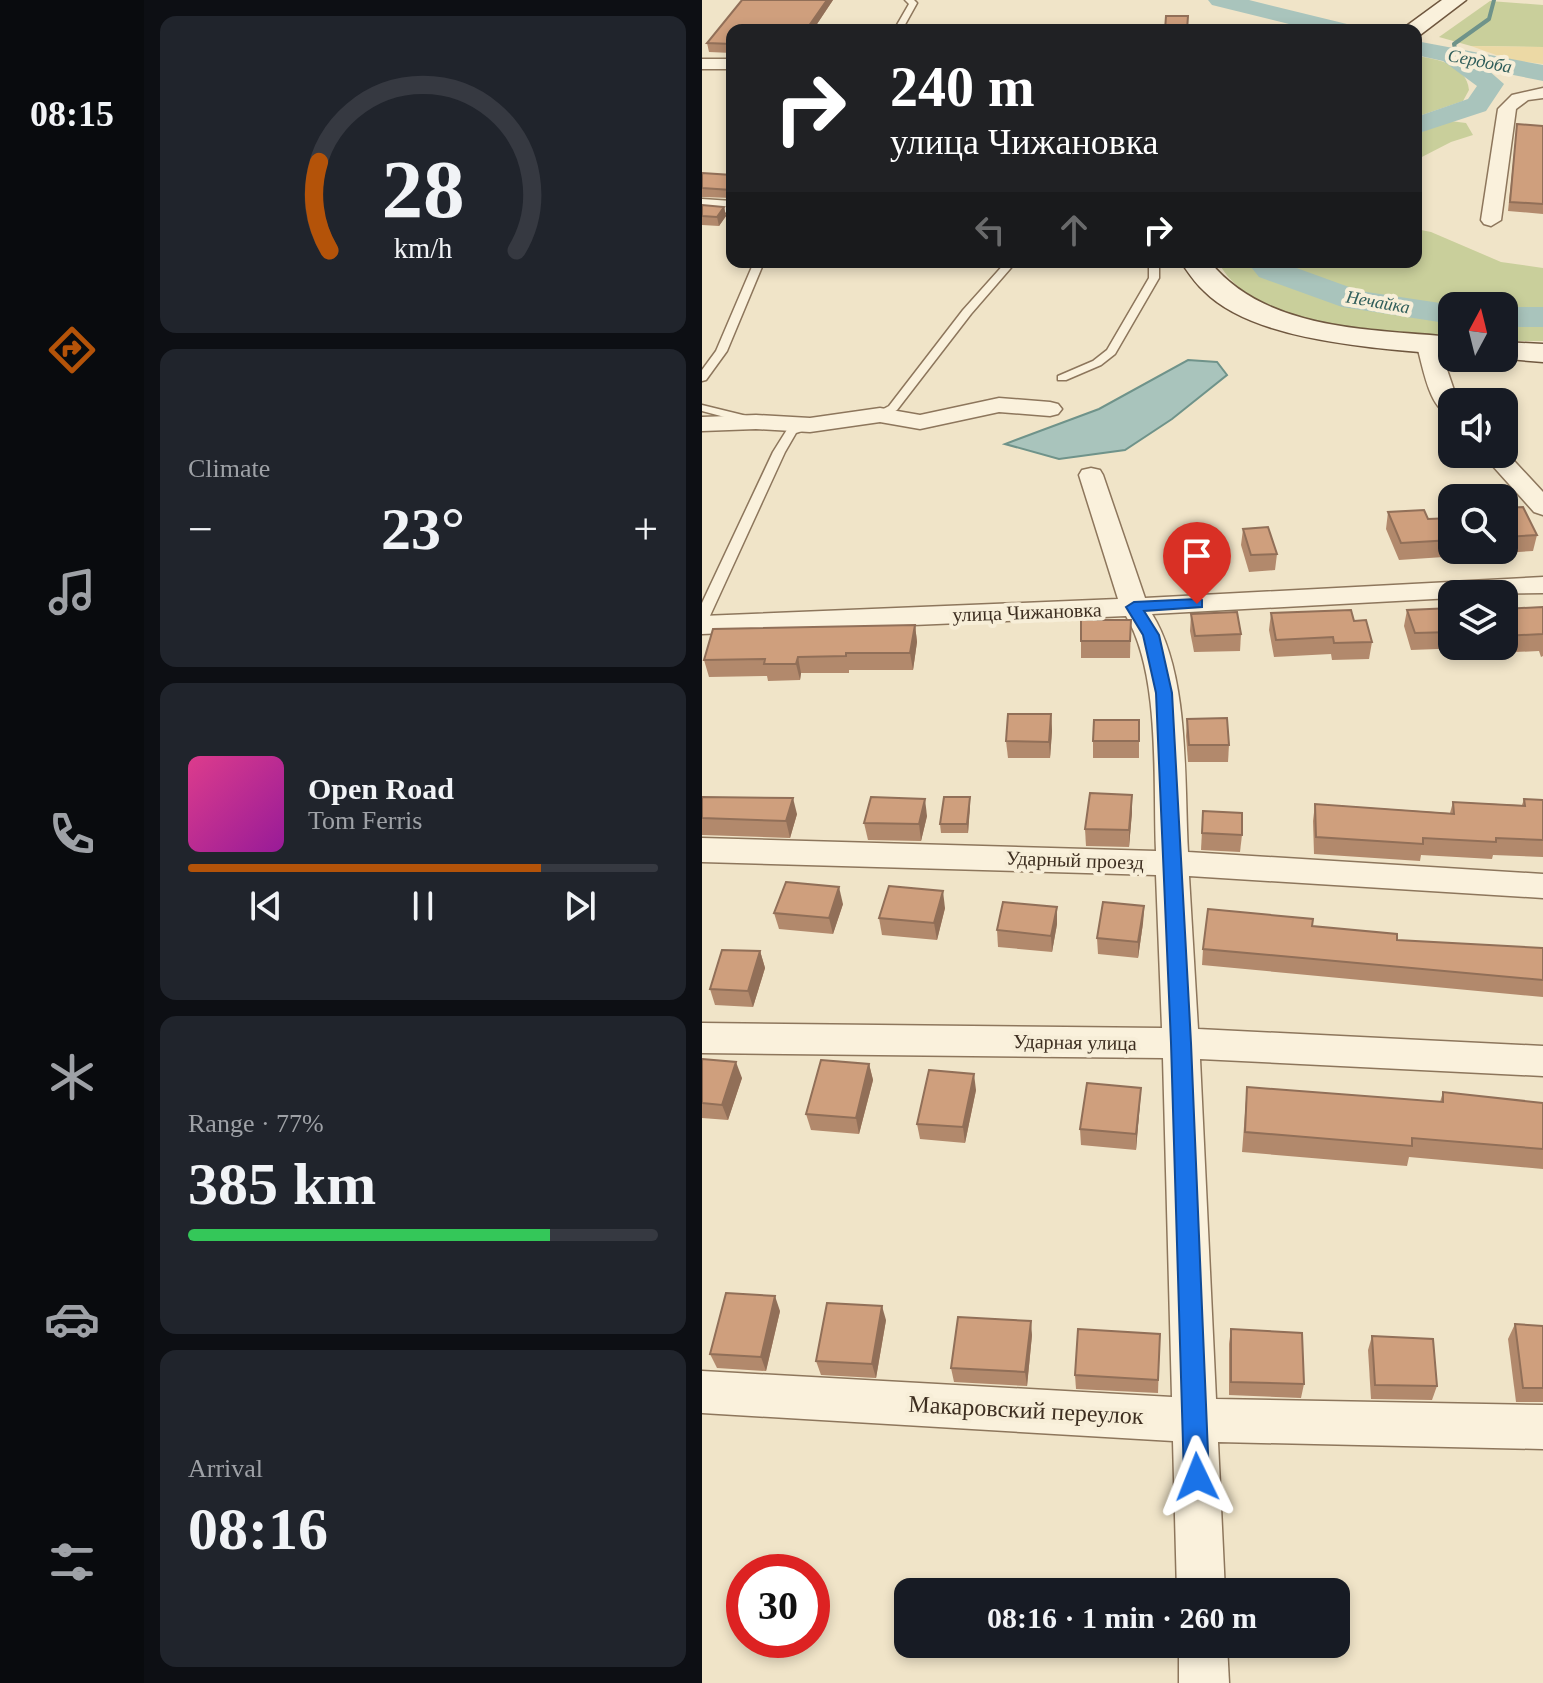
<!DOCTYPE html>
<meta charset="utf-8">
<style>
:root{--surface:#171b24;--page:#20242c;--text:#f1f3f6;--muted:#9ea1a6;--line:#363941;--accent:#b45309}
body{margin:0;font-family:Georgia,serif;background:var(--page);color:var(--text);height:100vh;display:flex;flex-direction:column;font-size:30px;white-space:nowrap}
*{box-sizing:border-box;margin:0}
p{font-size:26px;color:var(--muted)}
.icon{flex:none;width:44px;height:44px;fill:none;stroke:currentColor;stroke-width:2;stroke-linecap:round;stroke-linejoin:round}
.map{position:relative;flex:1;overflow:hidden}
.panel{display:flex;flex-direction:column;gap:16px;padding:16px;background:#0d0f14;width:558px}
.panel>*{flex:none}
.hud{position:absolute;left:24px;top:24px;width:696px;height:244px;border-radius:16px;box-shadow:0 4px 12px #0003;background:#202124;color:#fff;overflow:hidden}
.needle{width:52px;rotate:7deg}
.tools{position:absolute;left:736px;top:292px;display:grid;gap:16px}
.tools a{display:grid;place-items:center;width:80px;height:80px;border-radius:16px;background:var(--surface);box-shadow:0 4px 12px #0003;font-size:40px}
.speed{position:absolute;left:24px;top:1554px;display:flex;gap:16px;font-size:40px;font-weight:700;text-align:center}
.speed>*{display:grid;place-content:center;width:104px;height:104px;border-radius:50%;background:var(--surface);box-shadow:0 4px 12px #0003;line-height:1}
.speed .limit{border:12px solid #d22;background:#fff;color:#111}
.pin{position:absolute;display:grid;place-items:center;width:68px;height:68px;color:#fff;margin:-82px -34px;border-radius:50% 50% 50% 0;rotate:-45deg;box-shadow:0 0 8px #0007}
.pin .icon{rotate:45deg}
.me{position:absolute;width:88px;margin:-44px;rotate:358deg;stroke-linejoin:round;filter:drop-shadow(0 0 6px #0008)}
.turn{display:flex;align-items:center;gap:28px;height:168px;padding:0 32px;font-size:36px}
.turn .icon{width:104px;height:104px;stroke-width:2.5}
.turn b{display:block;font-size:56px;line-height:68px}
.lanes{display:flex;align-items:center;height:76px;padding:0 32px;background:#0003;justify-content:center;gap:40px;direction:ltr}
.lanes .off{opacity:.35}
.big{font-size:60px;font-weight:600;line-height:1.1}
.panel .tile{flex:1;display:flex;flex-direction:column;justify-content:center;gap:12px;min-width:0;padding:0 28px;border-radius:16px;background:var(--page)}
.panel .dial{align-items:center;gap:0}
.dial svg{height:208px;overflow:visible;fill:none;stroke:var(--line);stroke-width:7;stroke-linecap:round;text-anchor:middle}
.dial text{fill:var(--text);stroke:none}
.song{display:flex;align-items:center;gap:24px}
.cover{width:96px;height:96px;border-radius:12px;background:linear-gradient(135deg,hsl(330 70% 55%),hsl(300 70% 35%))}
.played{height:8px;border-radius:4px;background:linear-gradient(90deg,var(--accent) 75%,var(--line) 75%)}
.keys{display:flex;justify-content:space-around;direction:ltr}
.heat{display:flex;justify-content:space-between;align-items:center;font-size:44px;direction:ltr}
.charge{height:12px;border-radius:6px;background:linear-gradient(90deg,#34c759 77%,var(--line) 0)}
.trip{position:absolute;left:192px;top:1578px;width:456px;height:80px;border-radius:16px;background:var(--surface);box-shadow:0 4px 12px #0003;font-weight:600;line-height:80px;text-align:center}
main{display:flex;flex:1;min-height:0}
.menu{display:flex;flex-direction:column;width:144px;justify-content:space-around;align-items:center;background:#090b0e;color:var(--muted)}
.menu .icon{width:56px;height:56px}
.menu .active{color:var(--accent)}
.menu b{font-size:36px;color:var(--text)}
.map>svg:first-child{display:block}
</style>
<main>
<nav class="menu">
<b>08:15</b>
<svg class="icon active" aria-label="directions" viewBox="0 0 24 24"><path d="M12 3l9 9-9 9-9-9zM9 14v-3h6M13 9l2 2-2 2"/></svg>
<svg class="icon" aria-label="music" viewBox="0 0 24 24"><path d="M9 18V5l10-2v13"/><circle cx="6" cy="18" r="3"/><circle cx="16" cy="16" r="3"/></svg>
<svg class="icon" aria-label="phone" viewBox="0 0 24 24"><path d="M5 4h4l2 5-3 2q2 4 5 5l2-3 5 2v4C11 20 4 13 5 4z"/></svg>
<svg class="icon" aria-label="climate" viewBox="0 0 24 24"><path d="M12 3v18M4 7l16 10M4 17L20 7"/></svg>
<svg class="icon" aria-label="car" viewBox="0 0 24 24"><path d="M5 17H2v-5l4-1 3-4h7l3 4 3 1v5h-3M9 17h6M6 11h13"/><circle cx="7" cy="17" r="2"/><circle cx="17" cy="17" r="2"/></svg>
<svg class="icon" aria-label="filters" viewBox="0 0 24 24"><path d="M4 7h16M4 17h16"/><circle cx="9" cy="7" r="2"/><circle cx="15" cy="17" r="2"/></svg>
</nav>
<section class="panel">
<div class="tile dial"><svg viewBox="0 0 100 80">
<path d="M14 69A42 42 0 1 1 86 69"/>
<path d="M14 69A42 42 0 0 1 10 35" stroke="#b45309"/>
<text x="50" y="56" font-size="32" font-weight="700">28</text>
<text x="50" y="72" font-size="11">km/h</text>
</svg></div>
<div class="tile"><p>Climate</p>
<div class="heat"><a>−</a><b class="big">23°</b><a>+</a></div>
</div>
<div class="tile">
<div class="song"><i class="cover"></i><div><b>Open Road</b><p>Tom Ferris</p></div></div>
<div class="played"></div>
<div class="keys"><svg class="icon" aria-label="previous" viewBox="0 0 24 24"><path d="M18 5L8 12l10 7zM5 5v14"/></svg><svg class="icon" aria-label="pause" viewBox="0 0 24 24"><path d="M8 5v14M16 5v14"/></svg><svg class="icon" aria-label="next" viewBox="0 0 24 24"><path d="M6 5l10 7-10 7zM19 5v14"/></svg></div>
</div>
<div class="tile"><p>Range · 77%</p><b class="big">385 km</b><div class="charge"></div></div>
<div class="tile"><p>Arrival</p><b class="big">08:16</b></div>
</section>
<div class="map">
<svg width="841" height="1683" viewBox="0 0 841 1683">
<rect width="100%" height="100%" fill="#f0e4c8"/>
<g fill="#c9cf9b">
<polygon points="788,1 841,5 841,47 769,46 737,37"/>
<path d="M714,56c22,3 50,8 53,34l-6,11 -47,16z"/>
<polygon points="748,121 764,123 771,135 749,142 714,160 714,134"/>
<path d="M714,229l15,3 70,30 42,6v73h-39v-35h-52v30c-70,-7 -195,-3 -234,-74h198z"/>
</g>
<polygon fill="#ecd9a5" points="769,46 841,47 841,64 808,60"/>
<polygon fill="#a9c4bc" stroke="#6f938a" stroke-width="2" points="486,360 515,362 525,375 470,419 423,450 357,459 303,444 397,409"/>
<g fill="none" stroke-linecap="round" stroke-linejoin="round">
<polyline stroke="#6f938a" stroke-width="4" points="755,57 752,44 787,19 792,0"/>
<g fill="#a9c4bc" fill-rule="evenodd">
<polygon points="506,0 547,0 649,25 652,30 611,30 510,5"/>
<polygon points="714,41 841,65 841,81 786,70 802,84 784,111 714,134 714,117 766,99 775,86 741,61 714,55"/>
<polygon points="545,262 578,262 658,291 758,306 750,306 750,324 640,307 557,277"/>
<rect x="802" y="307" width="39" height="20"/>
</g>
<g stroke="#8d765c" stroke-width="3">
<g id="lane">
<polygon points="203,0 212,0 215,3 200,30 192,30 207,4"/>
<polygon points="52,262 62,262 25,351 4,380 0,381 0,370 14,351"/>
<polygon points="304,262 314,262 269,314 195,410 182,417 174,417 174,413 187,406 261,310"/>
<polygon points="447,262 457,262 457,278 413,354 399,365 364,380 356,380 356,376 391,361 405,350 447,278"/>
<polygon points="0,405 53,418 55,420 49,424 0,411"/>
<polygon points="108,421 114,425 112,427 94,433 83,452 7,618 0,622 0,603 71,452 86,428"/>
</g>
</g>
<g stroke="#8d765c" stroke-width="3">
<g id="street">
<rect x="0" y="59" width="30" height="10"/>
<polygon points="841,88 841,98 826,100 814,109 799,220 789,226 782,224 779,220 796,109 810,95"/>
<polygon points="0,199 30,201 30,213 0,211"/>
<path d="M725,336l11,7 20,59h-6v14c-24,-6 -29,-52 -36,-73z"/>
<polygon points="297,398 348,402 356,404 360,409 356,414 348,416 297,412 218,429 178,422 108,432 54,429 0,431 0,417 54,415 108,418 178,408 218,415"/>
<polygon points="802,450 841,492 841,515 832,512 780,454 802,454"/>
<path d="M389,468l9,2 3,5 42,123 398,-21v16l-91,1v4l-300,16c38,61 32,167 36,238l355,22v24l-354,-22 9,153 345,17v30l-343,-17 16,340 327,6v44l-325,-7 7,150h-48l-4,-151 -471,-28v-42l470,26 -9,-339 -461,-5v-30l460,5 -6,-153 -454,-13v-24l454,13c-3,-69 5,-176 -30,-235l-424,18v-18l416,-17 -39,-124 3,-5z"/>
<polygon points="477,1644 525,1644 527,1683 477,1683"/>
</g>
</g>
<g stroke="#6f573f" stroke-width="3">
<g id="secondary">
<polygon points="740,0 764,0 718,35 714,35 714,30 699,30"/>
<path d="M479,262h29c56,69 160,67 242,75v18c-70,-7 -197,-12 -248,-64 -9,-8 -16,-19 -23,-29z"/>
<polygon points="802,342 841,344 841,362 794,358 802,358"/>
</g>
</g>
<use href="#lane" fill="#faf1dc" fill-rule="evenodd"/>
<use href="#street" fill="#faf1dc" fill-rule="evenodd"/>
<use href="#secondary" fill="#faf1dc" fill-rule="evenodd"/>
</g>
<g fill="#b2896c">
<polygon points="40,0 131,0 111,30 30,30 30,53 7,52 5,43"/>
<polygon points="815,124 841,126 841,214 806,211"/>
<polygon points="0,173 30,175 30,198 0,197"/>
<polygon points="0,205 22,207 24,216 17,226 0,225"/>
<polygon points="802,508 835,535 831,551 697,560 684,529 686,512 726,519 750,518 750,550 802,550"/>
<polygon points="541,529 575,554 573,570 547,572 539,545"/>
<polygon points="469,539 504,557 503,574 473,576 468,555"/>
<polygon points="841,607 841,656 839,657 837,651 765,654 763,648 709,650 702,626 705,610 750,608 750,646 802,646 802,609"/>
<polygon points="569,613 652,621 670,642 667,659 630,660 629,654 572,657 567,630"/>
<polygon points="489,614 539,634 538,651 492,652 488,631"/>
<polygon points="429,620 428,658 379,658 379,641"/>
<polygon points="213,625 215,642 211,670 147,670 147,673 99,673 98,680 66,681 65,676 7,677 2,660"/>
<polygon points="349,714 350,731 348,758 306,758 304,741"/>
<polygon points="485,719 527,745 526,762 486,762 484,736"/>
<polygon points="437,720 437,758 391,758 391,741"/>
<polygon points="0,797 95,814 88,838 0,835"/>
<polygon points="268,797 268,806 266,833 239,833 238,824"/>
<polygon points="822,799 841,800 841,857 791,855 790,859 719,855 718,861 612,854 611,821 613,804 748,813 751,802 820,805"/>
<polygon points="501,811 540,835 538,852 499,850"/>
<polygon points="430,812 427,847 384,846 383,829"/>
<polygon points="225,816 219,841 166,840 162,823"/>
<polygon points="141,904 131,934 77,929 72,913"/>
<polygon points="442,906 441,923 436,958 396,954 395,938"/>
<polygon points="243,908 235,940 180,935 177,918"/>
<polygon points="355,924 350,952 296,947 295,930"/>
<polygon points="610,926 695,940 841,948 841,997 500,965 501,949"/>
<polygon points="58,951 63,968 51,1007 13,1005 8,989"/>
<polygon points="0,1059 40,1078 26,1120 0,1118"/>
<polygon points="167,1064 171,1080 157,1134 109,1130 104,1114"/>
<polygon points="545,1087 738,1102 741,1092 841,1103 841,1169 707,1157 705,1166 540,1152"/>
<polygon points="439,1088 434,1150 379,1145 378,1129"/>
<polygon points="274,1090 263,1143 218,1139 215,1124"/>
<polygon points="78,1311 64,1371 15,1368 8,1354"/>
<polygon points="184,1320 174,1378 119,1375 114,1361"/>
<polygon points="813,1324 841,1326 841,1402 814,1402 806,1339"/>
<polygon points="529,1329 602,1384 599,1398 527,1395 527,1344"/>
<polygon points="458,1334 456,1393 374,1389 373,1375"/>
<polygon points="330,1335 325,1386 252,1382 249,1368"/>
<polygon points="670,1336 735,1386 730,1400 669,1399 666,1350"/>
</g>
<g fill="#916f58">
<polygon points="125,0 131,0 111,30 104,30"/>
<polygon points="22,207 24,216 17,226 15,217"/>
<polygon points="213,625 215,642 211,670 208,653"/>
<polygon points="96,657 99,673 98,680 94,664"/>
<polygon points="349,714 350,731 348,758 347,742"/>
<polygon points="430,795 430,812 427,847 427,830"/>
<polygon points="268,797 268,806 266,833 265,824"/>
<polygon points="91,798 95,814 88,838 84,821"/>
<polygon points="223,799 225,816 219,841 217,824"/>
<polygon points="137,887 141,904 131,934 127,918"/>
<polygon points="241,891 243,908 235,940 232,923"/>
<polygon points="442,906 441,923 436,958 436,942"/>
<polygon points="355,907 355,924 350,952 349,936"/>
<polygon points="58,951 63,968 51,1007 46,991"/>
<polygon points="34,1062 40,1078 26,1120 20,1105"/>
<polygon points="167,1064 171,1080 157,1134 154,1118"/>
<polygon points="272,1074 274,1090 263,1143 261,1127"/>
<polygon points="439,1088 438,1104 434,1150 434,1134"/>
<polygon points="73,1296 78,1311 64,1371 59,1357"/>
<polygon points="180,1306 184,1320 174,1378 170,1364"/>
<polygon points="329,1321 330,1335 325,1386 323,1372"/>
</g>
<g fill="#cf9f7d" stroke="#916f58" stroke-width="2">
<polygon points="40,0 125,0 104,30 30,30 30,44 5,43"/>
<polygon points="464,16 486,16 485,30 463,30"/>
<polygon points="815,124 841,126 841,204 808,202"/>
<polygon points="0,173 30,175 30,192 29,190 0,188"/>
<polygon points="0,205 22,207 15,217 0,216"/>
<polygon points="821,507 835,535 802,537 802,508"/>
<polygon points="722,510 726,519 750,518 750,540 699,543 686,512"/>
<polygon points="566,527 575,554 549,555 541,529"/>
<polygon points="498,536 504,557 474,560 469,539"/>
<polygon points="841,607 841,634 802,636 802,609"/>
<polygon points="750,608 750,632 713,633 705,610"/>
<polygon points="649,610 652,621 664,620 670,642 632,643 631,637 574,640 569,613"/>
<polygon points="535,612 539,634 493,636 489,614"/>
<polygon points="379,620 429,620 428,641 379,641"/>
<polygon points="213,625 208,653 144,653 144,656 96,657 94,664 62,664 63,659 2,660 11,629"/>
<polygon points="306,714 349,714 347,742 304,741"/>
<polygon points="525,718 527,745 487,745 485,719"/>
<polygon points="392,720 437,720 437,741 391,741"/>
<polygon points="388,793 430,795 427,830 383,829"/>
<polygon points="0,797 91,798 84,821 0,818"/>
<polygon points="169,797 223,799 217,824 162,823"/>
<polygon points="242,797 268,797 265,824 238,824"/>
<polygon points="822,799 841,800 841,840 794,838 794,842 721,838 721,844 614,837 613,804 752,814 751,802 823,806"/>
<polygon points="501,811 540,813 540,835 500,833"/>
<polygon points="84,882 137,887 127,918 72,913"/>
<polygon points="187,886 241,891 232,923 177,918"/>
<polygon points="301,902 355,907 349,936 295,930"/>
<polygon points="401,902 442,906 436,942 395,938"/>
<polygon points="506,909 611,919 610,926 695,934 695,940 841,948 841,980 501,949"/>
<polygon points="20,950 58,951 46,991 8,989"/>
<polygon points="0,1059 34,1062 20,1105 0,1103"/>
<polygon points="119,1060 167,1064 154,1118 104,1114"/>
<polygon points="227,1070 272,1074 261,1127 215,1124"/>
<polygon points="385,1083 439,1088 434,1134 378,1129"/>
<polygon points="545,1087 741,1102 741,1092 841,1103 841,1149 710,1138 710,1146 543,1132"/>
<polygon points="24,1293 73,1296 59,1357 8,1354"/>
<polygon points="125,1303 180,1306 170,1364 114,1361"/>
<polygon points="256,1317 329,1321 323,1372 249,1368"/>
<polygon points="813,1324 841,1326 841,1388 821,1388"/>
<polygon points="376,1329 458,1334 456,1380 373,1375"/>
<polygon points="529,1329 600,1333 602,1384 529,1382"/>
<polygon points="670,1336 731,1339 735,1386 673,1385"/>
</g>
<polygon fill="#1a73e8" stroke="#114b97" stroke-width="2" points="495,599 500,600 500,607 442,611 457,635 470,693 489,1043 507,1477 504,1486 495,1490 486,1486 482,1477 469,1043 454,693 441,635 424,607 432,602"/>
<g text-anchor="middle" stroke-width="8" stroke-linejoin="round" paint-order="stroke">
<g font-size="18" font-style="italic" fill="#2f5d5a" stroke="#f7eed8">
<text transform="translate(778 61) rotate(11)" y="6">Сердоба</text>
<text transform="translate(676 302) rotate(10)" y="6">Нечайка</text>
</g>
<g font-size="20" fill="#3d2e20" stroke="#f7eed8">
<text transform="translate(325 612) rotate(-2)" y="7">улица Чижановка</text>
<text transform="translate(373 860) rotate(2)" y="7">Ударный проезд</text>
<text transform="translate(373 1042) rotate(1)" y="7">Ударная улица</text>
</g>
<g font-size="24" fill="#3d2e20" stroke="#f7eed8">
<text transform="translate(324 1410) rotate(3)" y="8">Макаровский переулок</text>
</g>
</g>
</svg>
<div class="tools">
<a><svg class="needle" viewBox="-14 -14 28 28"><path d="M0-13l5 13h-10z" fill="#e53935"/><path d="M0 13l5-13h-10z" fill="#9ea1a6"/></svg></a>
<a><svg class="icon" aria-label="sound" viewBox="0 0 24 24"><path d="M4 9h4l5-4v14l-5-4H4zM17 9q2 3 0 6"/></svg></a>
<a><svg class="icon" aria-label="search" viewBox="0 0 24 24"><circle cx="10" cy="10" r="6"/><path d="M15 15l6 6"/></svg></a>
<a><svg class="icon" aria-label="layers" viewBox="0 0 24 24"><path d="M12 4l9 5-9 5-9-5zM3 14l9 5 9-5"/></svg></a>
</div>
<div class="speed"><div class="limit">30</div></div>
<div class="pin" style="left:495px;top:604px;background:#d93025"><svg class="icon" aria-label="arrive" viewBox="0 0 24 24"><path d="M6 21V4h12l-3 4 3 4H6"/></svg></div>
<svg class="me" style="left:495px;top:1477px" viewBox="-20 -20 40 40"><path d="M0-17L14 15 0 8-14 15z" fill="#1a73e8" stroke="#fff" stroke-width="4"/></svg>
<div class="trip">08:16 · 1 min · 260 m</div>
<div class="hud">
<div class="turn"><svg class="icon" aria-label="right" viewBox="0 0 24 24"><path d="M7 20v-9h11M14 6l5 5-5 5"/></svg><div><b>240 m</b>улица Чижановка</div></div>
<div class="lanes"><svg class="icon off" aria-label="left" viewBox="0 0 24 24"><path d="M17 20v-9H6M10 6l-5 5 5 5"/></svg><svg class="icon off" aria-label="ahead" viewBox="0 0 24 24"><path d="M12 20V5M6 11l6-6 6 6"/></svg><svg class="icon" aria-label="right" viewBox="0 0 24 24"><path d="M7 20v-9h11M14 6l5 5-5 5"/></svg></div>
</div>
</div>
</main>
